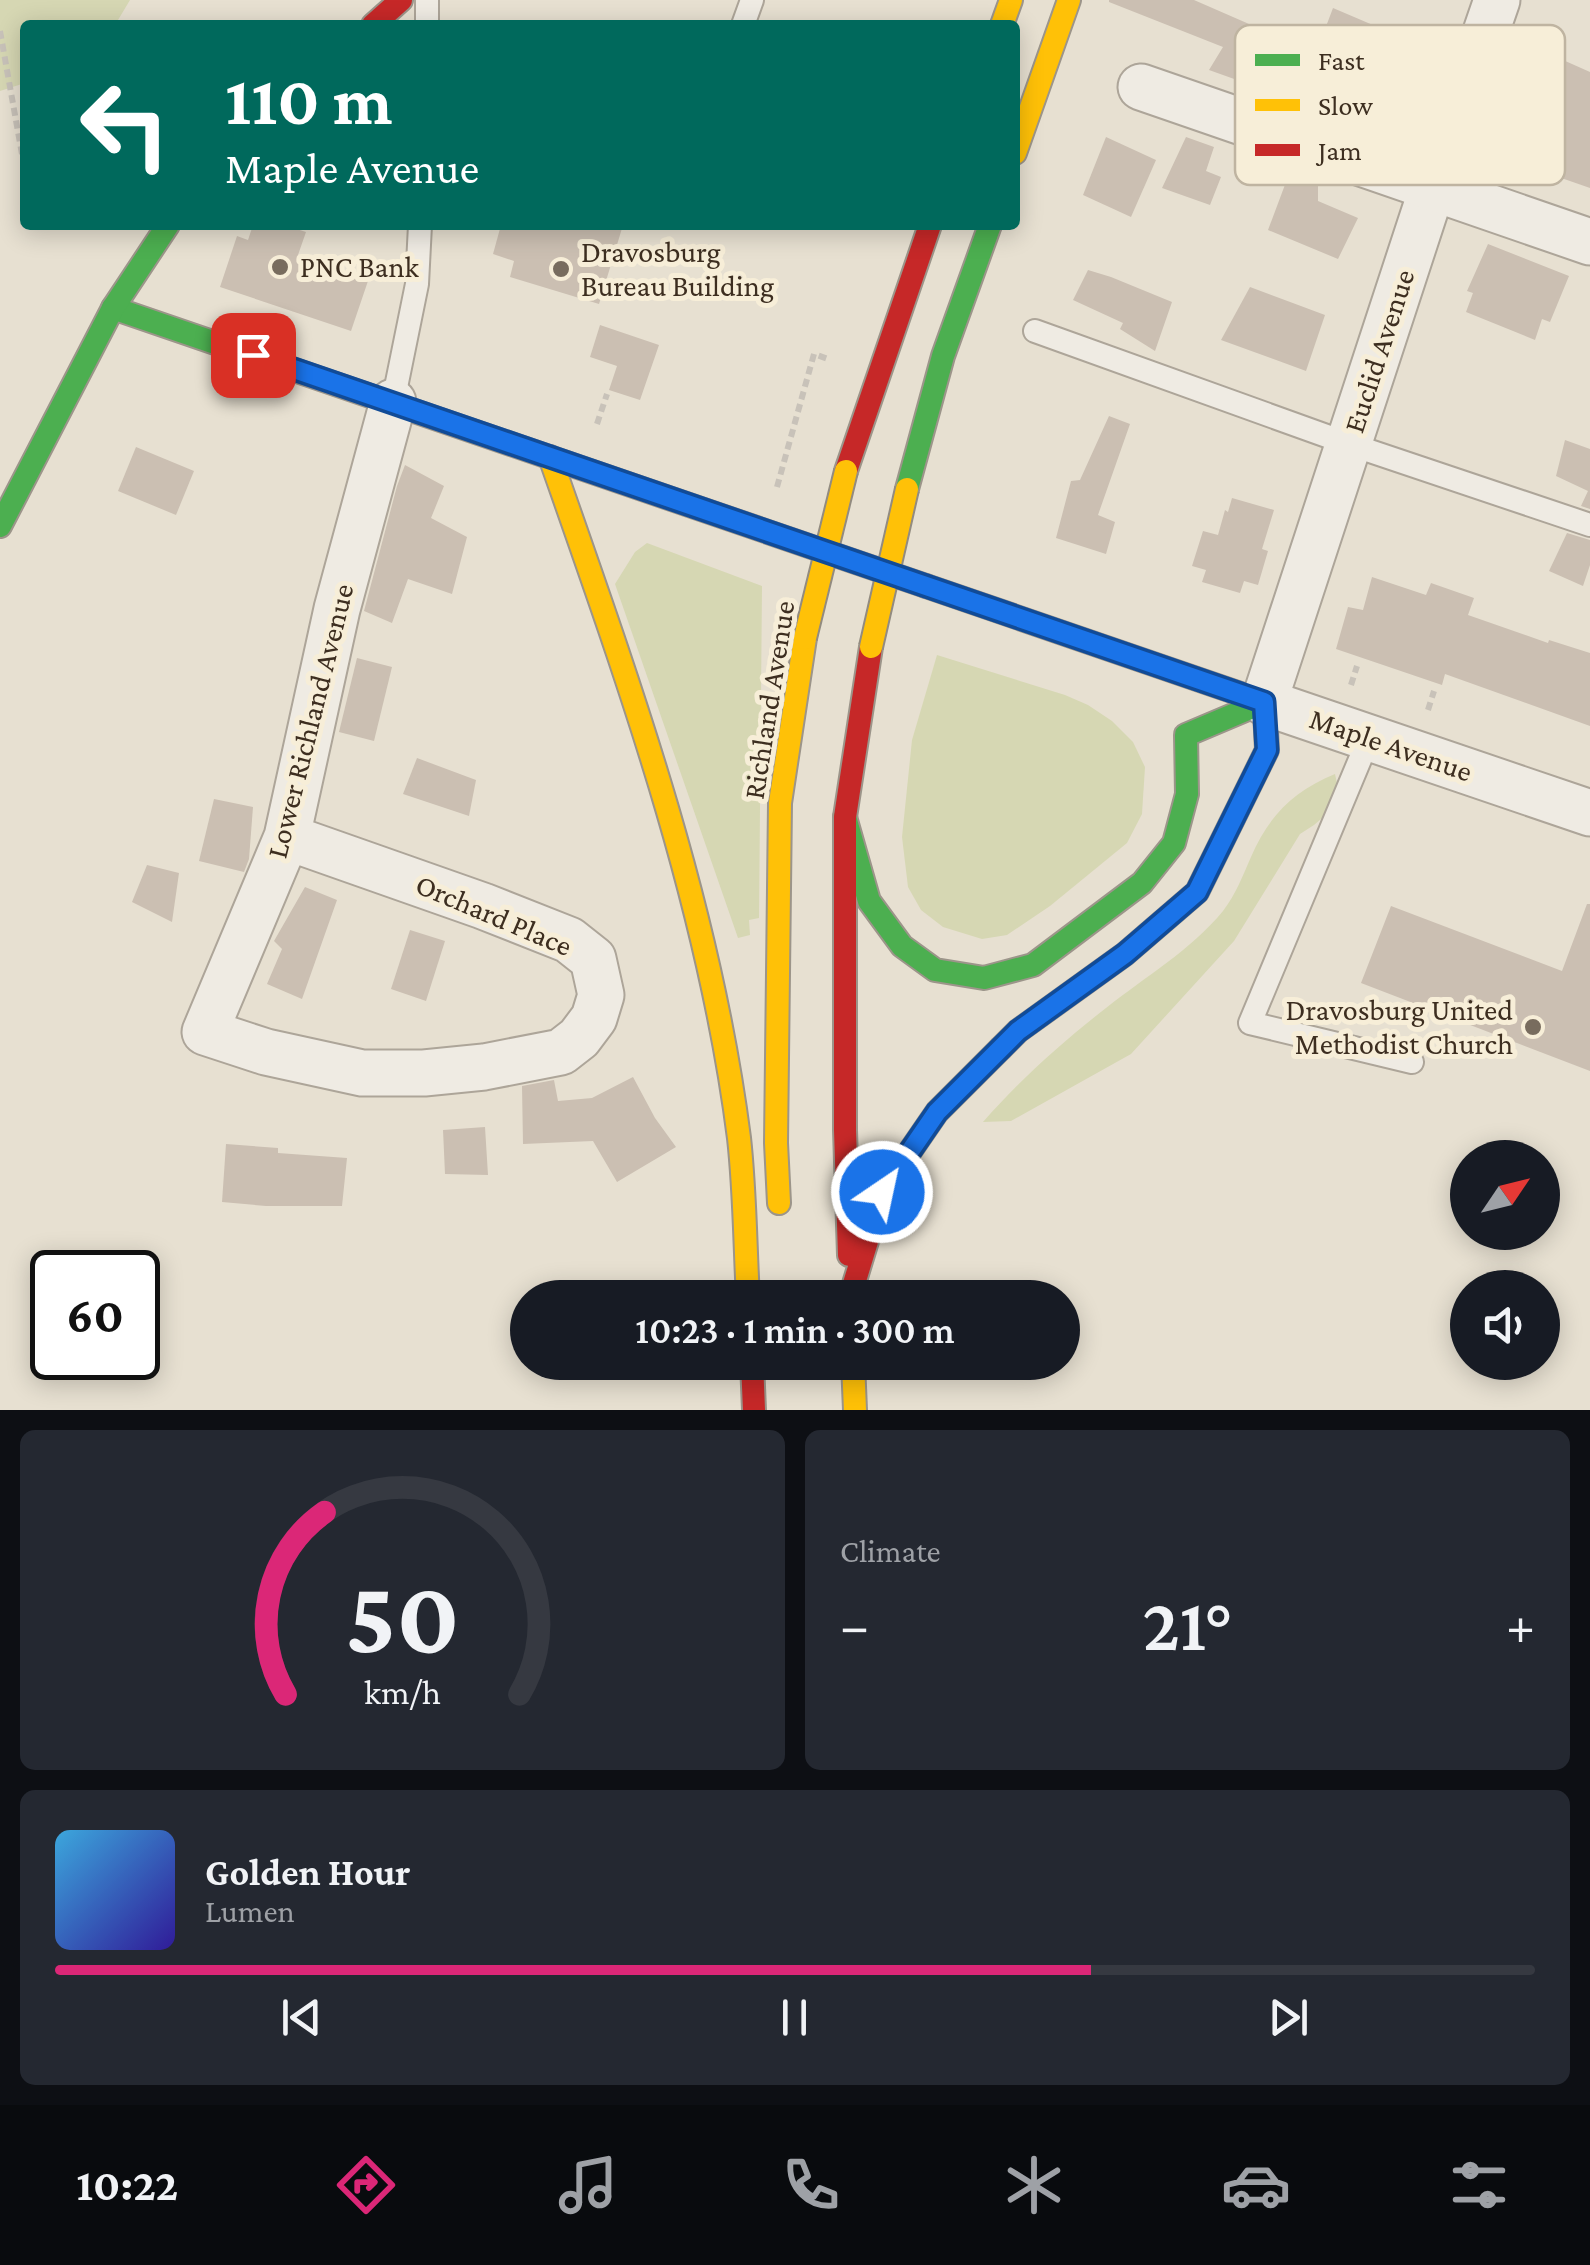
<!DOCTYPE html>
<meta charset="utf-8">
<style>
:root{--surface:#171b24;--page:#242831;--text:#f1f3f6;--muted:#9ea1a6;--line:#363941;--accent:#db2777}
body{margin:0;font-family:"Crimson Pro",serif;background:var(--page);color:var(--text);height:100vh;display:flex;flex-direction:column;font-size:38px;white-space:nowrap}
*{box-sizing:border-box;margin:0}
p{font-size:32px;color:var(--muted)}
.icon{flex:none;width:55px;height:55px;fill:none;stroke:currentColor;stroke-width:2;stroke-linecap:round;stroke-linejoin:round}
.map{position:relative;height:1410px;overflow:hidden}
.drawer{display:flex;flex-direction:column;gap:20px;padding:20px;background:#0d0f14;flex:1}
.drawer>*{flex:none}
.banner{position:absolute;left:20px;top:20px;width:1000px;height:210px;border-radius:10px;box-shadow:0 5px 25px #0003;background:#00695c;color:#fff;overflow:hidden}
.needle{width:65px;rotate:55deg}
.fabs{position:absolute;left:1450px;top:1140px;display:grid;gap:20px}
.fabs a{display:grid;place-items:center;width:110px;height:110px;border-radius:50%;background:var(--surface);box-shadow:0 5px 25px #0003;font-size:50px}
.speed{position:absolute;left:30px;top:1250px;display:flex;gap:20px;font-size:50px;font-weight:700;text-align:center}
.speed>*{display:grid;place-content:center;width:130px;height:130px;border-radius:50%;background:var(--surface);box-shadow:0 5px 25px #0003;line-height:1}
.speed .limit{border:5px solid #111;border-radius:15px;background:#fff;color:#111}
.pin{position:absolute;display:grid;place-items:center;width:85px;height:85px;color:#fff;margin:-42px;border-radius:20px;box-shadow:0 5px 15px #0006}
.me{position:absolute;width:110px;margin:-55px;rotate:34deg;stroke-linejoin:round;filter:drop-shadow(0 0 8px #0008)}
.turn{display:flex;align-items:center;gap:35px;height:210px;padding:0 40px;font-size:45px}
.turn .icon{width:130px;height:130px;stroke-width:2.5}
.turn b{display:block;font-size:70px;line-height:85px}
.big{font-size:75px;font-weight:600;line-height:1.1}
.drawer .card{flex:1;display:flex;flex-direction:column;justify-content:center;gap:15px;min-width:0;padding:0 35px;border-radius:15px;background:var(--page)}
.drawer .dial{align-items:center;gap:0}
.dial svg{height:260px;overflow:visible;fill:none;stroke:var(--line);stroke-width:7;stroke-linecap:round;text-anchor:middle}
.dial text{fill:var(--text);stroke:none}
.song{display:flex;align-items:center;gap:30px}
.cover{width:120px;height:120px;border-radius:15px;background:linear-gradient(135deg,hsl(200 70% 55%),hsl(250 70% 35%))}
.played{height:10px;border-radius:5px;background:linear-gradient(90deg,var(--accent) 70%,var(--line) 70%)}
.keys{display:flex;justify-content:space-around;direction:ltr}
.heat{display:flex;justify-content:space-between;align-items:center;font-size:55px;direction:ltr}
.drawer .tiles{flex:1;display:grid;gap:20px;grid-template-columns:1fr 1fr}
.card:last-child{grid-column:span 2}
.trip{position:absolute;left:510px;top:1280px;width:570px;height:100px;border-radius:50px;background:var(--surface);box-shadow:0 5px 25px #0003;font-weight:600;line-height:100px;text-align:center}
.tab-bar{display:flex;height:160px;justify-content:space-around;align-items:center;background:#090b0e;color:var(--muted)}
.tab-bar .icon{width:70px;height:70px}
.tab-bar .selected{color:var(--accent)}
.tab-bar b{font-size:45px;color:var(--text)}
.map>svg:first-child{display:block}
</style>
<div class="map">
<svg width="1590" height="1410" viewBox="0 0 1590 1410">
<rect width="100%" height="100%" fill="#e7e0d1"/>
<g fill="#d6d7b3">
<polygon points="0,0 130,0 115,25 25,25 25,83 0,91"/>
<polygon points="647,543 762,586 759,918 749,920 750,935 738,938 615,584 635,552"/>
<polygon points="937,655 1065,695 1088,705 1112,721 1133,742 1145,767 1142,814 1127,843 1050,906 1007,935 982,939 943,927 921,910 908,887 902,837 912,740"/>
<path d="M1335,774l6,28 -27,23 -14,9 -66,107 -103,113 -120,67 -28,1c38,-43 78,-79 123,-114 39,-31 85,-58 117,-97 13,-17 20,-36 28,-54 18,-42 43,-66 84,-83z"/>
</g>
<g fill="#cbbfb2">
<polygon points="1109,0 1194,0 1316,53 1333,8 1401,37 1377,129 1267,85 1265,90 1209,70 1223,47 1109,2"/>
<polygon points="1536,48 1590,72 1590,188 1510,160 1522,126 1519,125 1535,74"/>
<polygon points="1106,137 1156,160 1131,217 1083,195"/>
<polygon points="1186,137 1214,147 1206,171 1221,177 1210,205 1162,188"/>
<polygon points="1289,174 1318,186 1318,201 1358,218 1338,259 1268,230"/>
<polygon points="253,225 284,225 306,232 298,255 369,278 351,331 220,287 237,236 248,240"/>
<polygon points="501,225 623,225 599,304 510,277 514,261 493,254"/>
<polygon points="1488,244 1569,276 1550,322 1542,319 1535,340 1466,312 1473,293 1467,291"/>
<polygon points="1088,270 1111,277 1172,302 1155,351 1120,329 1123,323 1073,300"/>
<polygon points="1250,287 1325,315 1306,371 1221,340"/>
<polygon points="600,325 659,345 640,400 609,390 617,366 590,357"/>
<polygon points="1109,416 1130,424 1098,515 1115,522 1106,554 1056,538 1071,481 1080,480"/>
<polygon points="1565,440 1590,449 1590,509 1581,506 1588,491 1556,476"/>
<polygon points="136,447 194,471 176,515 118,491"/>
<polygon points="405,465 444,486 431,518 467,537 452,594 408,579 392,623 364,611 397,486"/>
<polygon points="1232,498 1274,510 1262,549 1268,551 1258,585 1244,581 1240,593 1202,582 1206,570 1192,566 1203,531 1218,535 1225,510 1228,512"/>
<polygon points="1567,533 1590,540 1590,565 1583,586 1549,571"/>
<polygon points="1372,577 1426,595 1431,583 1474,598 1468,615 1548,643 1549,640 1590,653 1590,726 1445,674 1442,685 1336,649 1348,607 1363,610"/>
<polygon points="357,658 392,667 374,741 339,732"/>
<polygon points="417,758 476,780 469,816 403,794"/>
<polygon points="214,799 253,807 249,859 244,872 199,861"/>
<polygon points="147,865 179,873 172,922 132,902"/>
<polygon points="305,887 337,900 302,999 267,984 282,949 274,941"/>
<polygon points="1587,904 1590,904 1590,1071 1361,983 1391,906 1562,971"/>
<polygon points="410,930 445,941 426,1001 391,989"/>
<polygon points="633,1077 655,1118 676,1147 617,1182 593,1141 523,1144 522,1086 554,1080 558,1101 592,1098"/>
<polygon points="485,1127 488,1175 445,1174 443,1130"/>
<polygon points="226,1144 278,1148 278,1153 347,1158 342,1206 266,1206 222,1202"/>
</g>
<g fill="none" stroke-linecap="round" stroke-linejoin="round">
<g stroke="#ada599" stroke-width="26">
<g id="lane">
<polyline points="427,25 427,0"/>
<polyline points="743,25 752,0"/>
<polyline points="1035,331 1349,444 1590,525"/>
<polyline points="393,402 417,284 420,225"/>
<polyline points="1369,738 1250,1023 1412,1062"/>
</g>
</g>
<g stroke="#ada599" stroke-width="49">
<g id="street">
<polyline points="1497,0 1432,189 1264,702 1590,813"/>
<polyline points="1141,87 1590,242"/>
<polyline points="287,837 483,906 569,940 593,959 601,995 594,1018 579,1038 561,1052 484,1067 424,1073 362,1073 266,1052 205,1032 287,837 337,609 393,402"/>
</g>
</g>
<g stroke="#9c958a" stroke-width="26">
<g id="fast">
<polyline points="113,308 926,586"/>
<polyline points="907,489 943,356 990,225"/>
<polyline points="0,526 113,308 168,225"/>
<polyline points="845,817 869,901 902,946 935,970 984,978 1033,965 1142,883 1174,843 1187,794 1186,735 1264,702 1265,711"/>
</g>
</g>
<g stroke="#9c958a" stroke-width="26">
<g id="slow">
<polyline points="1002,25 1011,0"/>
<polyline points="1015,153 1069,0"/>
<path d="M550,457c78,223 159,446 189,681 6,53 6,107 9,160"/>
<polyline points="1001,1048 1018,1031 1125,954 1197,892 1267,750 1265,711"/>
<polyline points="779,1203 776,1143 780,803 805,638"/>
<polyline points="853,1362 855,1410"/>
</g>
</g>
<g stroke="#9c958a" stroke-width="26">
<g id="jam">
<polyline points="373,25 401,0"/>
<polyline points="846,471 930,225"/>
<polyline points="926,586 1264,702"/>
<polyline points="849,1255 845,1130 845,817 871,647"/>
<polyline points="850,1297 882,1192 937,1112 1001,1048"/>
<polyline points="752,1362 754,1410"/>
</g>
</g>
<g stroke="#c8c2b9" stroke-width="6" stroke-dasharray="8 5" stroke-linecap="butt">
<polyline points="0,31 25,171"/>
<polyline points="597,424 607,394"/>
<polyline points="777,487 814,354 828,359"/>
<polyline points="1351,685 1357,666"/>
<polyline points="1428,710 1434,691"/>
</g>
<use href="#lane" stroke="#efebe3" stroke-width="22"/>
<use href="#street" stroke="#efebe3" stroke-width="45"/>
<use href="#fast" stroke="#4caf50" stroke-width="22"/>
<use href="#slow" stroke="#ffc107" stroke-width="22"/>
<use href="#jam" stroke="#c62828" stroke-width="22"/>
<g stroke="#928b80" stroke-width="26" stroke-linecap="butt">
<g id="slow-bridge">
<polyline points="805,638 846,471"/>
<polyline points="871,647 907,489"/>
</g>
</g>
<use href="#slow-bridge" stroke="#ffc107" stroke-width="22"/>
</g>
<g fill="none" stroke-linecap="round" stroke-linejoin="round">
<g stroke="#114b97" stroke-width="25">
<polyline id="route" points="253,355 1264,702 1267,750 1197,892 1125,954 1018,1031 937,1112 882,1192"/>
</g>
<use href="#route" stroke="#1a73e8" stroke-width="18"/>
</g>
<g fill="#786c5e" stroke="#f7eed8" stroke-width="4">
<circle cx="280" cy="267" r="10"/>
<circle cx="561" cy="269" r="10"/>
<circle cx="1533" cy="1027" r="10"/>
</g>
<g text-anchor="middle" stroke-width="10" stroke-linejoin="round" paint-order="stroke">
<g font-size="30" fill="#3d2e20" stroke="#f7eed8" text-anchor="start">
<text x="581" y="262">Dravosburg<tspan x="581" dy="34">Bureau Building</tspan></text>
<text x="300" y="277">PNC Bank</text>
<text x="1513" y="1020" text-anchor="end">Dravosburg United<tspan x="1513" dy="34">Methodist Church</tspan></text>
</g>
<g font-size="30" fill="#3d2e20" stroke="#f7eed8">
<text transform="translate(1379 351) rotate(-72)" y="10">Euclid Avenue</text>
<text transform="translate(769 700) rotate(-81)" y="10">Richland Avenue</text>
<text transform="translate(310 721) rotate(-76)" y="10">Lower Richland Avenue</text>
<text transform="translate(1391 745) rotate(19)" y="10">Maple Avenue</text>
<text transform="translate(494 915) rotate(23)" y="10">Orchard Place</text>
</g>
</g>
<rect x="1235" y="25" width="330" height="160" rx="15" fill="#f7eed8" stroke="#bfb4a1" stroke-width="2.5"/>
<rect x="1255" y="54" width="45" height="12" fill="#4caf50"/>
<rect x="1255" y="99" width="45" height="12" fill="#ffc107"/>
<rect x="1255" y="144" width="45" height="12" fill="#c62828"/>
<g font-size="28" fill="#3d2e20">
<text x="1318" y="70">Fast</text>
<text x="1318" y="115">Slow</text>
<text x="1318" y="160">Jam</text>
</g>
</svg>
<div class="fabs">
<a><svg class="needle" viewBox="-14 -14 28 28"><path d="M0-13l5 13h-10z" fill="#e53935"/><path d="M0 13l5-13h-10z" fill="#9ea1a6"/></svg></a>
<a><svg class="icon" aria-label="sound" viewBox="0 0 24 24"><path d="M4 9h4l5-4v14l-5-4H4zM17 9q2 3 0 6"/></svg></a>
</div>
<div class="speed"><div class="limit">60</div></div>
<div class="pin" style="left:253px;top:355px;background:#d93025"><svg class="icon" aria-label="arrive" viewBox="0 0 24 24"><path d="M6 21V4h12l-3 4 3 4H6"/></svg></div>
<svg class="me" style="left:882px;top:1192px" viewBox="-20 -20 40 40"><circle r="17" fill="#1a73e8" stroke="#fff" stroke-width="3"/><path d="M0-11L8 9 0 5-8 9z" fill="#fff"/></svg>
<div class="trip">10:23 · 1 min · 300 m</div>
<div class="banner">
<div class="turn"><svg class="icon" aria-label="left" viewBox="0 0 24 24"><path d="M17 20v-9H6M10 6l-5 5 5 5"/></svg><div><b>110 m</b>Maple Avenue</div></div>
</div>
</div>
<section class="drawer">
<div class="tiles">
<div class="card dial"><svg viewBox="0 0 100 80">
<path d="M14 69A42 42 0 1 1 86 69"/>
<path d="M14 69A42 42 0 0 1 26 13" stroke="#db2777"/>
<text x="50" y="56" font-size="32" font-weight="700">50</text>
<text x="50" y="72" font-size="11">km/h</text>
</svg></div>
<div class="card"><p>Climate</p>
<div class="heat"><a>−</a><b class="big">21°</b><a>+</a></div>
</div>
<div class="card">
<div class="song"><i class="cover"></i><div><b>Golden Hour</b><p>Lumen</p></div></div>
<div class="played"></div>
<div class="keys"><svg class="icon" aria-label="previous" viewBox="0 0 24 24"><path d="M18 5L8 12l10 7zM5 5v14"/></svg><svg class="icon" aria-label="pause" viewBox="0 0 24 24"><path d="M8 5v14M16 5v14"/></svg><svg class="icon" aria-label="next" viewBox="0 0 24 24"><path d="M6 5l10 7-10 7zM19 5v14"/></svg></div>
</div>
</div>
</section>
<nav class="tab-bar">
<b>10:22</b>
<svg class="icon selected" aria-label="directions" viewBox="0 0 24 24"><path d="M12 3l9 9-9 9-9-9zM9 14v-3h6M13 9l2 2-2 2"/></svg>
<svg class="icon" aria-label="music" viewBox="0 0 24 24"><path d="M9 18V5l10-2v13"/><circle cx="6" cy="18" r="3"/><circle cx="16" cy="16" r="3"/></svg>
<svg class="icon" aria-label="phone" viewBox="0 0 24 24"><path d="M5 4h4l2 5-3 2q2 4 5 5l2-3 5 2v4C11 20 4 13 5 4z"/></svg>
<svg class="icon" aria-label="climate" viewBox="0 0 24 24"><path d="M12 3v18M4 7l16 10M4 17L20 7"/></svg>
<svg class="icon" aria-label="car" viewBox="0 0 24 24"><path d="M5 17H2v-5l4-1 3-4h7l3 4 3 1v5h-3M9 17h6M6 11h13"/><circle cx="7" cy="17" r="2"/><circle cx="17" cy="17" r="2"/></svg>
<svg class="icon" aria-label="filters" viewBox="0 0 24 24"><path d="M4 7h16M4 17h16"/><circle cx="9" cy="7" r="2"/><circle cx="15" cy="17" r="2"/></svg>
</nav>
